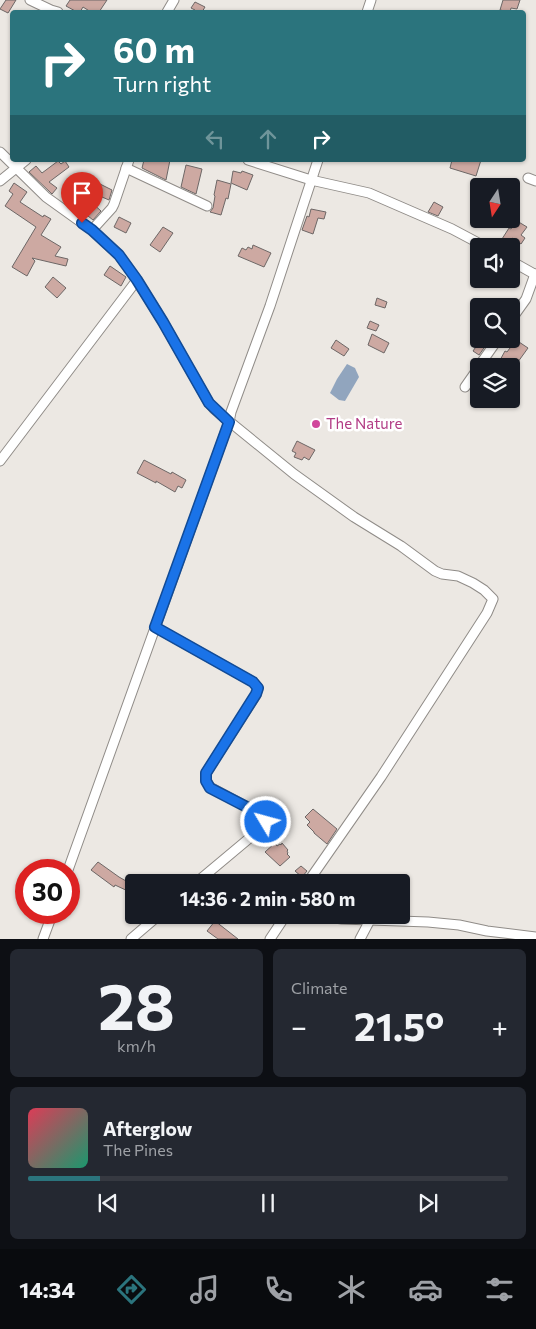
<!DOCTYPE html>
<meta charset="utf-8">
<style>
:root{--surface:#171b24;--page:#242831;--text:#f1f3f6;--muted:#9ea1a6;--line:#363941;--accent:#2b747d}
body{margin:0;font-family:Commissioner,sans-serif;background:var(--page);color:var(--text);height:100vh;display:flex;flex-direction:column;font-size:19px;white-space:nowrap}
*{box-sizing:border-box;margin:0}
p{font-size:16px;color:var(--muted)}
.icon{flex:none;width:28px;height:28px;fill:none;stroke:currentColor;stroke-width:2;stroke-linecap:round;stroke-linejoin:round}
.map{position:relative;height:939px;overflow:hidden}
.details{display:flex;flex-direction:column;gap:10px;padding:10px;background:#0d0f14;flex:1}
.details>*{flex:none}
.top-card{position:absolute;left:10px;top:10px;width:516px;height:152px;border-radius:5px;box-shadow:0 1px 4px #0004;background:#2b747d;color:#fff;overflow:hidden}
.needle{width:32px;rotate:192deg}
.tools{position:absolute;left:470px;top:178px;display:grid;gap:10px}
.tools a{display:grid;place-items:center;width:50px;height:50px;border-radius:5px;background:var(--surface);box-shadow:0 1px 4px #0004;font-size:25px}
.speed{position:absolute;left:15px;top:859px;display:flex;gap:10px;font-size:25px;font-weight:700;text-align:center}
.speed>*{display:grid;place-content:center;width:65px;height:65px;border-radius:50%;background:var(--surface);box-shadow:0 1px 4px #0004;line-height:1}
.speed .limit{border:8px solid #d22;background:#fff;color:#111}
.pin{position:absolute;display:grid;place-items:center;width:42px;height:42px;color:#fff;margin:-51px -21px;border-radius:50% 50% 50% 0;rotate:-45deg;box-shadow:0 0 5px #0007}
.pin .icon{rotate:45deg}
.me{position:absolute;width:55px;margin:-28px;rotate:307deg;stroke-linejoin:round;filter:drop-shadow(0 0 4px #0008)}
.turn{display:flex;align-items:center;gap:18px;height:105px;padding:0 20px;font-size:22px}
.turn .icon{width:65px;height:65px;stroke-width:2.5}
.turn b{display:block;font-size:35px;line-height:42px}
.lanes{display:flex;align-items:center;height:48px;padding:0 20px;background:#0003;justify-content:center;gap:25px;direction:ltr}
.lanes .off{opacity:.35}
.big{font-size:38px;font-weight:700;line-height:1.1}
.details .tile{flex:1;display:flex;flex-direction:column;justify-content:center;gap:8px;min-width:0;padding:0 18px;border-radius:8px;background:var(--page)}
.details .dial{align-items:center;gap:0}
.dial b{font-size:65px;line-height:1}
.song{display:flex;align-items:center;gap:15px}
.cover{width:60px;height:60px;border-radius:8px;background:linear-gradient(135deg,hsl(350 70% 55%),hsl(160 70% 35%))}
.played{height:5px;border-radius:2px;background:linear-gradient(90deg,var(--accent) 15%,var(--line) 15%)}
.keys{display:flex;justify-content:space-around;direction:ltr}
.heat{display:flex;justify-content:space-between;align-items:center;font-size:28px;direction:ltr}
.details .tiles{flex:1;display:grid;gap:10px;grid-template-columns:1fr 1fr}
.tile:last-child{grid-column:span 2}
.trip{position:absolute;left:125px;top:874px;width:285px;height:50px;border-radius:5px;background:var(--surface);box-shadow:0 1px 4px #0004;font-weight:700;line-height:50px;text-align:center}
.tabs{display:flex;height:80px;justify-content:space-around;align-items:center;background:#090b0e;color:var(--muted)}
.tabs .icon{width:35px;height:35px}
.tabs .active{color:var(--accent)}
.tabs b{font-size:22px;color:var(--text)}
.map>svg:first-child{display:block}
</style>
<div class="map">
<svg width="536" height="939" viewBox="0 0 536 939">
<rect width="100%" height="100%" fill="#ece8e3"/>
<polygon fill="#91a5be" points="347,364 355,368 359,377 345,401 339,400 330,393 337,379"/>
<g fill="#cda9a2" stroke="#6d6766">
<polygon points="6,0 16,0 8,13 0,9"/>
<polygon points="70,0 107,0 99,12 91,12 83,7 80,12 77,12 66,6"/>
<polygon points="503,0 520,0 517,9 511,8 510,12 500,10"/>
<polygon points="195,2 205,7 202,12 194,12 195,10 191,8"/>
<polygon points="144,160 170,160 166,180 142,168"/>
<polygon points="452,160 481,160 476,176 450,168"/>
<polygon points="58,161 61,164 65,161 69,167 49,182 57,188 52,194 29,172 36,166 42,173"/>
<polygon points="186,165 202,169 196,194 181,187"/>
<polygon points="233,171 241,173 242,171 253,175 247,190 231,183"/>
<polygon points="217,180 231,184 228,199 226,198 221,215 210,212 213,208 215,196 214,195"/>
<polygon points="14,183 27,192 20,202 43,217 44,215 51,219 41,235 61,247 55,256 68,259 66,266 32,258 35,261 27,276 12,267 36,227 5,206 13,194 9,191"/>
<polygon points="100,184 112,190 109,200 95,194"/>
<polygon points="68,195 88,206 91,202 101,211 93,220 78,208 77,211 65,203"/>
<polygon points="434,202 443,207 438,216 428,212"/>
<polygon points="311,209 326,212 324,219 318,218 313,234 302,230 307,216 309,217"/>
<polygon points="119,217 131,223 126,233 114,227"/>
<polygon points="517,221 527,227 521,235 525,238 521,244 512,238 508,243 502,239 509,228 511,229"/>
<polygon points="163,227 173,233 160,252 150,245"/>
<polygon points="253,245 271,253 264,267 238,256 242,248 246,250 248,247 252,249"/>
<polygon points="110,266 126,277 121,286 104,275"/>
<polygon points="53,277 66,288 57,298 45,287"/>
<polygon points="377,298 387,302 385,308 375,305"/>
<polygon points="370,321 379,325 376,331 367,328"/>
<polygon points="372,334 389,343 384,353 368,345"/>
<polygon points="336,340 349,349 344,356 331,348"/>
<polygon points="516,340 528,348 515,366 506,366 499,362 505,351 507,352"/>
<polygon points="480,341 486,345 479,355 473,351"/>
<polygon points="297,441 315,450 309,460 304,457 302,460 294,457 296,453 292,451"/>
<polygon points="144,460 171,474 172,472 186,480 182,488 178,486 175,492 156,481 156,483 137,473"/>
<polygon points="313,809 337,829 327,844 314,833 314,832 307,825 310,822 305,817"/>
<polygon points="275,843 277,846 280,844 281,845 282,843 288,850 287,851 288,853 287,854 290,857 280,866 265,852"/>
<polygon points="98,862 119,877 133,885 130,892 115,885 114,887 91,870"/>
<polygon points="301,866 307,871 302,877 295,871"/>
<polygon points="215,921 238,939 218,939 207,931"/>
</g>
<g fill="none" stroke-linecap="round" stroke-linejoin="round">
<g stroke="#908c88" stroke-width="11">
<g id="street">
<polyline points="30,0 51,10 58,12"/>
<polyline points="167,12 174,0"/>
<polyline points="367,12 371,0"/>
<polyline points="0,152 46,197 92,230 119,255 137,280 163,322 209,403 214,409 294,474 354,517 401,546 435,571 442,574 458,576 473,583 484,590 493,599 487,613 381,777 308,882"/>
<polyline points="248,160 311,180 369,193 452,229 484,246"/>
<polyline points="126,168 207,206"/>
<polyline points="528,178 536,181"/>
<polyline points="0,181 26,160"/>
<polyline points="92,230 112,208 114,204 129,160"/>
<polyline points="511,261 536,275"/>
<polyline points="511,320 526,299 535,274"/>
<polyline points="479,366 498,339"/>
<polyline points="465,387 479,367"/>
<polyline points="0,461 137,280"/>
<polyline points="155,627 253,682 258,688 256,695 206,773 206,781 210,787 266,817 266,822 264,826 197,882"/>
<polyline points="68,870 229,422 231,412 270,306 318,160"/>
<polyline points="314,915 342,919 428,922 459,925 487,931 536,937"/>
<polyline points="43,939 53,912"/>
<polyline points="131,939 159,915"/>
<polyline points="270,939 286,915"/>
<polyline points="360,939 370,920"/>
</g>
</g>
<use href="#street" stroke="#fff" stroke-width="9"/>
</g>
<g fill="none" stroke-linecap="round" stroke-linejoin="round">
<g stroke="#114b97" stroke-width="12">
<polyline id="route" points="82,223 92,230 119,255 137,280 163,322 209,403 229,422 155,627 253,682 258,688 256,694 206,773 206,781 210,788 266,817 266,822"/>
</g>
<use href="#route" stroke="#1a73e8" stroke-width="9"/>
</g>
<circle fill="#d1479c" stroke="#fff" stroke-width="2" cx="316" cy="424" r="5"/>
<g text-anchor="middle" stroke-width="5" stroke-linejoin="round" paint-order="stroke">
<g font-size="15" fill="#b23c85" stroke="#fff" text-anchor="start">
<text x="326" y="429">The Nature</text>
</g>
</g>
</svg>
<div class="tools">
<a><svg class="needle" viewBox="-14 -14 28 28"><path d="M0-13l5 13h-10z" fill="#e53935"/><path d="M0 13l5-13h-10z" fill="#9ea1a6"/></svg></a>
<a><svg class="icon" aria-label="sound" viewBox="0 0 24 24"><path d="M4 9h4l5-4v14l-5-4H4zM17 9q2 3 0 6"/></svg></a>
<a><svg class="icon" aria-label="search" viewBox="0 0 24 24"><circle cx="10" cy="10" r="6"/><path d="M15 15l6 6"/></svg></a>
<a><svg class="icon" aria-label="layers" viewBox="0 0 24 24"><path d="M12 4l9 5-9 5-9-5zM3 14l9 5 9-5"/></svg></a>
</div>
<div class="speed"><div class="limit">30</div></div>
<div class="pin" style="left:82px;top:223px;background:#d93025"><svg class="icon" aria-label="arrive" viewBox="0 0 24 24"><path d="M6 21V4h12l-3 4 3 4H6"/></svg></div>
<svg class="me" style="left:266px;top:822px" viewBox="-20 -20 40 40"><circle r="17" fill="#1a73e8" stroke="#fff" stroke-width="3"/><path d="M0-11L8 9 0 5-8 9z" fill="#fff"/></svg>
<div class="trip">14:36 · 2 min · 580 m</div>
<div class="top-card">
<div class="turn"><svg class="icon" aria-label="right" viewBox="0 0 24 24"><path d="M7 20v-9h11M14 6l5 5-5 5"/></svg><div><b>60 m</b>Turn right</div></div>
<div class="lanes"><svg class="icon off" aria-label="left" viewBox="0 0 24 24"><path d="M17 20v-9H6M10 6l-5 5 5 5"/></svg><svg class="icon off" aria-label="ahead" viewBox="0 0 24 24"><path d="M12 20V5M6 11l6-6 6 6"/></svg><svg class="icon" aria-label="right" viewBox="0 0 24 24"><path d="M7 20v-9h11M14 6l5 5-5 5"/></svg></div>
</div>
</div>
<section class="details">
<div class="tiles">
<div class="tile dial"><b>28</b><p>km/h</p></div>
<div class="tile"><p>Climate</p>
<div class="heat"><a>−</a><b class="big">21.5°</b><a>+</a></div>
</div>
<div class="tile">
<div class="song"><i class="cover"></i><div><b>Afterglow</b><p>The Pines</p></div></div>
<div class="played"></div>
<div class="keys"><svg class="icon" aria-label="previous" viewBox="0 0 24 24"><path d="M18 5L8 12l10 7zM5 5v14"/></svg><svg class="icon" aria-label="pause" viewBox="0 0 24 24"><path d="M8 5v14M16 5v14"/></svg><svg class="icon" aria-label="next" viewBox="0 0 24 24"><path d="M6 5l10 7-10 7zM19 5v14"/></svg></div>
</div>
</div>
</section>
<nav class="tabs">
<b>14:34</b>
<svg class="icon active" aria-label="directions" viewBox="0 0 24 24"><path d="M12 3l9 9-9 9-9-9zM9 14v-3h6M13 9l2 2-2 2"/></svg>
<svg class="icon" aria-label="music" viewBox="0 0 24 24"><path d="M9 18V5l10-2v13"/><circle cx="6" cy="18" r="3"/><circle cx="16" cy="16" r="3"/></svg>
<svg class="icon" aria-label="phone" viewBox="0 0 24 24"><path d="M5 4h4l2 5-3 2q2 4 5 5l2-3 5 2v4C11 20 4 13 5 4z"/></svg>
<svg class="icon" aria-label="climate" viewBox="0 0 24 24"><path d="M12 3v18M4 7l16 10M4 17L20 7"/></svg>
<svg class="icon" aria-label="car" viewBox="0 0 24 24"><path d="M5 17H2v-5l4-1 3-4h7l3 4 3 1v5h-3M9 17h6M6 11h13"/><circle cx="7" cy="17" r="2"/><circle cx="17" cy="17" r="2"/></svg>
<svg class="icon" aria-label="filters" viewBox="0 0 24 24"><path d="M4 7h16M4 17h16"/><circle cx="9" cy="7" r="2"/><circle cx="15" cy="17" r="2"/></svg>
</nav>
